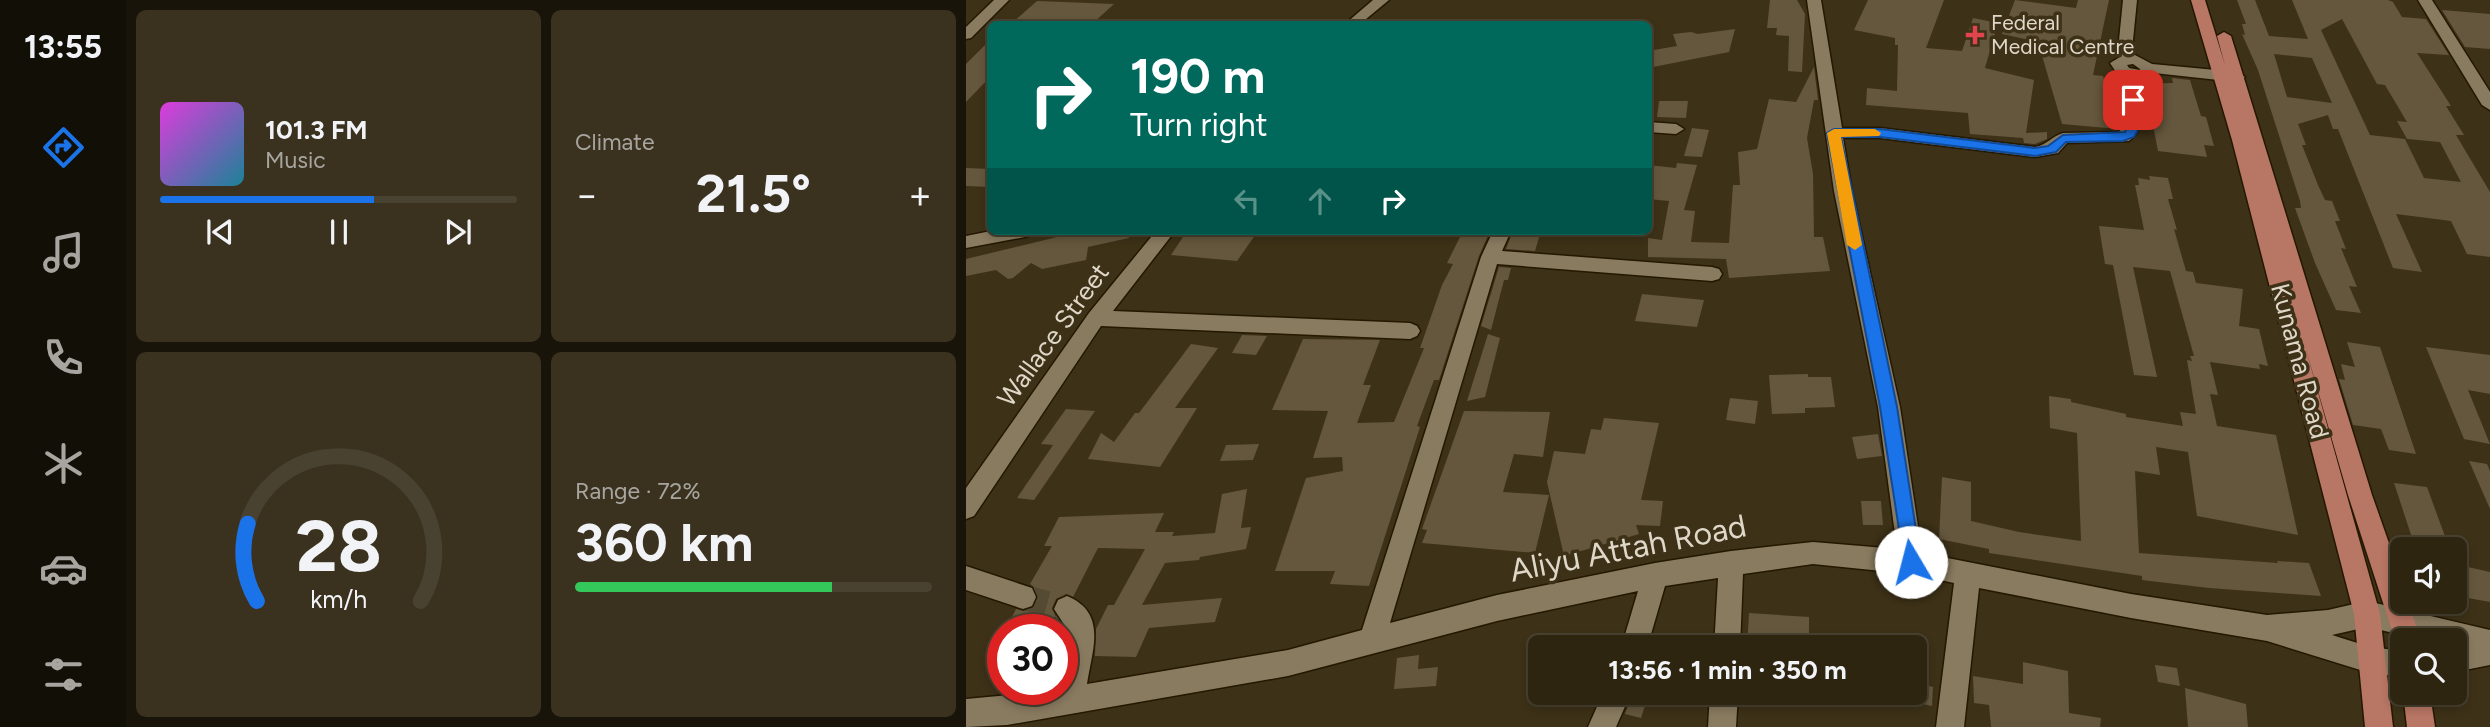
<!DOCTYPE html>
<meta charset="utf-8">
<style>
:root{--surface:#2e2511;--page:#3a311f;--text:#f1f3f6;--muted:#a7a59f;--line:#494231;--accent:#1a73e8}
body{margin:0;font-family:Figtree,sans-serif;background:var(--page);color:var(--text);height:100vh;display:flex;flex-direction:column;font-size:26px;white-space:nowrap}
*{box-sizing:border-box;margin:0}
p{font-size:23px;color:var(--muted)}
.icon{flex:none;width:38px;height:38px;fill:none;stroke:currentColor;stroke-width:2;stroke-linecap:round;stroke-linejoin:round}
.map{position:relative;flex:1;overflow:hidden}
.side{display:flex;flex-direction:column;gap:10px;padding:10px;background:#191409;width:840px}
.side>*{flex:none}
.guide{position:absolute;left:21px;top:21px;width:665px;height:214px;border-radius:10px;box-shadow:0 4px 10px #0003,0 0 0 2px var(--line);background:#00695c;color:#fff;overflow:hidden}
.tools{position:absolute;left:1424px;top:537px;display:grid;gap:14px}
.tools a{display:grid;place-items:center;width:77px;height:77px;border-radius:10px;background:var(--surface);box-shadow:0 4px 10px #0003,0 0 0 2px var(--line);font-size:35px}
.speed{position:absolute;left:21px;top:614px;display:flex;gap:14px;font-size:35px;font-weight:700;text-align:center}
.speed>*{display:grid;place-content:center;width:91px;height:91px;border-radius:50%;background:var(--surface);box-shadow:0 4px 10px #0003,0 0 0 2px var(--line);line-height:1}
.speed .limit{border:10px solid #d22;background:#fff;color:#111}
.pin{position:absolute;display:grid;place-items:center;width:60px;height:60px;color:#fff;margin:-30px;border-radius:14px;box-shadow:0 4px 10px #0006}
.me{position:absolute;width:77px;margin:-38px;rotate:352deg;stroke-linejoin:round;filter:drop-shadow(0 0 5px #0008)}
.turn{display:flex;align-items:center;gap:24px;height:147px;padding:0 28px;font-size:32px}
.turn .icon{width:91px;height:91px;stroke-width:2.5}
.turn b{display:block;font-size:49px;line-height:60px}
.lanes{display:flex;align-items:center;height:66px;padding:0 28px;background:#0003;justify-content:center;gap:35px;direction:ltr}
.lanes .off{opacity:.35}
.big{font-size:52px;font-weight:700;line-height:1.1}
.side .card{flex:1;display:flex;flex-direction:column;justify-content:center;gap:10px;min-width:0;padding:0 24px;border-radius:10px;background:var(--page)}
.side .dial{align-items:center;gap:0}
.dial svg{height:182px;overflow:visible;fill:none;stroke:var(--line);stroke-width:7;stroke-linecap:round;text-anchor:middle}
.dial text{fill:var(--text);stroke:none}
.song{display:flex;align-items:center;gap:21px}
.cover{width:84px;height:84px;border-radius:10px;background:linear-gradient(135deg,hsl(300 70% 55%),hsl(190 70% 35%))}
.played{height:7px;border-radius:4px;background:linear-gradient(90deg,var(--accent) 60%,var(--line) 60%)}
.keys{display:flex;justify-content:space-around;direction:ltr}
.heat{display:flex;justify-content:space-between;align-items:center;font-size:38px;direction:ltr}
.charge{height:10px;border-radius:5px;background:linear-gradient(90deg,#34c759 72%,var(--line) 0)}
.side .tiles{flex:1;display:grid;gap:10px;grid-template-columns:repeat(2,1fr)}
.trip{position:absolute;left:562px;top:635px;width:399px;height:70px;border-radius:10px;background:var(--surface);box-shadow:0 4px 10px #0003,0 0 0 2px var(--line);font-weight:700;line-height:70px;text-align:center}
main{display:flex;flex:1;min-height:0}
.tabs{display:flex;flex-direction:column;width:126px;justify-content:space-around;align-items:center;background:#120f07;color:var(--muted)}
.tabs .icon{width:49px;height:49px}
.tabs .active{color:var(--accent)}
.tabs b{font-size:32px;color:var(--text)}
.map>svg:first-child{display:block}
</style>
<main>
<nav class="tabs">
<b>13:55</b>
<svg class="icon active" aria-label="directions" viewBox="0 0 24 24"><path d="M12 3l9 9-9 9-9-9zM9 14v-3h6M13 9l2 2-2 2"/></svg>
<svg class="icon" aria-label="music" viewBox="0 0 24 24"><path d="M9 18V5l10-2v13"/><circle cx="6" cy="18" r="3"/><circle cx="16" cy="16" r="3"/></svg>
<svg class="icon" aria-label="phone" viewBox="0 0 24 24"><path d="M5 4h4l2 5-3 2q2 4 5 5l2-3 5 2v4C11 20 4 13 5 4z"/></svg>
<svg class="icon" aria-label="climate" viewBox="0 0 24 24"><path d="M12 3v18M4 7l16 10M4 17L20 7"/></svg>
<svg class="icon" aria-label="car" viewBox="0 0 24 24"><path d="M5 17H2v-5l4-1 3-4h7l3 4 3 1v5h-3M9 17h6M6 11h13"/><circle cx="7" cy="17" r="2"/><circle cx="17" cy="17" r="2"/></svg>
<svg class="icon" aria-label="filters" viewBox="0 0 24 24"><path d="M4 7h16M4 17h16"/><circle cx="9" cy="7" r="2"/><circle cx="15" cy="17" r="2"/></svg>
</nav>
<section class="side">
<div class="tiles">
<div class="card">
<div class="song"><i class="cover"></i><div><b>101.3 FM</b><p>Music</p></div></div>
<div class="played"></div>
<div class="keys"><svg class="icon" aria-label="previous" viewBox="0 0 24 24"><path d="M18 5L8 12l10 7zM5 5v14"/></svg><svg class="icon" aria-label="pause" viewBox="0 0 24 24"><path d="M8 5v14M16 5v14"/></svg><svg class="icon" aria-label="next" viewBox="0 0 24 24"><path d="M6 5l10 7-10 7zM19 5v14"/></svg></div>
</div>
<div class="card"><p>Climate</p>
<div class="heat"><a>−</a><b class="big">21.5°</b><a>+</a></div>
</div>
<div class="card dial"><svg viewBox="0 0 100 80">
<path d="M14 69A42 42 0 1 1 86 69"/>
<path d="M14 69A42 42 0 0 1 10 35" stroke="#1a73e8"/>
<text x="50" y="56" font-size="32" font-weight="700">28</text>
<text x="50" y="72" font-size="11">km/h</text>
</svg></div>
<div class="card"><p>Range · 72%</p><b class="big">360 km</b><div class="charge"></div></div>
</div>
</section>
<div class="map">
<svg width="1524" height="727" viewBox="0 0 1524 727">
<rect width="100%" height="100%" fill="#3d3117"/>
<g fill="#65573d" fill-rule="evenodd">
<polygon points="804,0 831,0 839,14 836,72 822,71 823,36 810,35 811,28 801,28"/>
<polygon points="902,0 978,0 960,48 996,51 1007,18 1032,23 1019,68 1068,80 1060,133 1081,132 1081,139 1069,144 1058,143 1057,138 1004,134 1002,113 900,105 901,88 931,91 932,45 929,45 929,38 888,30"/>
<polygon points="1049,0 1110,8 1112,0 1143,0 1127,75 1137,76 1152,129 1096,124 1072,42 1036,34"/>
<path d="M1271,0h18l14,36 39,3 -16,-39h96l5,2 9,15 24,2 23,36 -32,-2 34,53h-5l18,29h-8l34,57v65l-23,-3 -16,-33 -55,-7 26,58 -29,-4 -55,-139h-5l-5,-14 -30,9 8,21h-4l16,40 7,15 7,1 8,20h-5l11,28 -5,-1 16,39 -8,-1 12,27 -25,-3 -21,-47 -20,-55h6l-1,-7 -42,-131 -16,-36 3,1 -3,-11h4zM1376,19l35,65 8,1 22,37 -10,-1 10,18 33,3 21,40 -37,-4 -19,-39 -35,-4 -49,-105zM1308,54l38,4 20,45 -45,-6z"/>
<polygon points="71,1 148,4 126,24 45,24"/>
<polygon points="1476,10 1524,14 1524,49 1499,47"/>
<polygon points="769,29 763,52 682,68 682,51 711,46 707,34 725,32 732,34"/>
<polygon points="24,40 24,77 0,102 0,64"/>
<polygon points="848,67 852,100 848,100 841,138 847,174 848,237 857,237 864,271 763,278 760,259 682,257 682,238 696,240 703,201 682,199 682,165 710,168 711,163 731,165 718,210 729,211 725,242 763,243 767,185 774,185 772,152 791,149 803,99 830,102"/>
<polygon points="1206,78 1224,80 1235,116 1240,117 1248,146 1238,145 1241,157 1192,151 1179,84 1207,83"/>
<polygon points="693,101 722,101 720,118 691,117"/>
<polygon points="726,128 743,130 736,157 718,156"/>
<polygon points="0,168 24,169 24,187 0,186"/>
<polygon points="1183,176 1202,178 1207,199 1202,199 1211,230 1208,229 1220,271 1227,272 1230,283 1277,289 1273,326 1293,329 1302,366 1293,364 1294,369 1244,362 1252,395 1244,394 1251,426 1310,435 1332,535 1231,516 1222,452 1190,447 1194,475 1169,471 1173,553 1312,563 1311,561 1343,563 1355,596 1243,588 1176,580 1176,576 1023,553 1023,549 973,539 976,477 1005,482 1005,521 1053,532 1115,541 1111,433 1084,428 1083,396 1105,399 1105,402 1160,414 1160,417 1217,426 1214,412 1230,414 1221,360 1226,361 1224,356 1228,356 1204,271 1167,267 1191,377 1168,375 1147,265 1139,264 1133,226 1178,230 1169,185 1173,185 1172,178 1184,180"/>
<polygon points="116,231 162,231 163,238 122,247 120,260 76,269 65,263 47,278 42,279 30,270 0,276 0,259"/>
<polygon points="221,231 292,231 271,261 205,255"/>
<polygon points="497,231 524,231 513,256 473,380 468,380 451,426 454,427 403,586 364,584 369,571 309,571 340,478 377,471 376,457 347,458 362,411 306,410 337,339 414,340 397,385 405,385 391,423 428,422 458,348 454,348 476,285 487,264 481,263"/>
<polygon points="547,231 575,231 569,251 540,249"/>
<polygon points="533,267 545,268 542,280 538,280 525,330 515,326"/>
<polygon points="676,294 738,300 731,327 669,321"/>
<polygon points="522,334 534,338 519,397 501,401"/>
<polygon points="276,335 301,336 290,355 266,353"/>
<polygon points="1381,342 1414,347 1450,454 1423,450 1415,429 1387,425 1373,379 1379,380 1375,364 1389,367"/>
<polygon points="225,344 252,348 209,408 231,408 194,467 122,459 135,433 148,442 169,413 173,413"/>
<polygon points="1460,347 1524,355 1524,394 1502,390 1524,444 1498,439"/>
<polygon points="842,374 842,377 865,377 869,407 839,408 839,413 806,414 803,375"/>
<polygon points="764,398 792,401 789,424 760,420"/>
<polygon points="100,409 129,411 68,500 51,498 87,445 75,444"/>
<polygon points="498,411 584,412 577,457 548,454 537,492 583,495 569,553 456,543 461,530 456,529"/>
<polygon points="638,418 693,423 675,500 697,501 694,526 670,525 673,534 598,556 581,482 588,451 619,454 625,429 635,430"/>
<polygon points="912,434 916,456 891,459 886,437"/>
<polygon points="293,444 287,460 254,461 260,445"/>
<polygon points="1503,461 1521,464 1524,471 1524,509"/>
<polygon points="1428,483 1461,487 1484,550 1450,550"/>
<polygon points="281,489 275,528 285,527 280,549 234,557 233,560 199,563 176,605 256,598 249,622 183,628 170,657 129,656 130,629 142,605 148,605 179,549 132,548 107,597 100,594 90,599 86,608 90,617 46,617 50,609 58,611 68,607 72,596 68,587 64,584 86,546 78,546 93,517 198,513 189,532 208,532 206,536 249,533 256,494"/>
<polygon points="895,501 915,501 917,525 897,525"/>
<polygon points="1493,565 1524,572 1524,602 1502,598"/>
<polygon points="783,613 843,617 843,648 781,648"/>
<polygon points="453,655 452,669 472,667 470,686 428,689 431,658"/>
<polygon points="1057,662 1102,671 1103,713 1135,718 1134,727 1025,727 1023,705 1008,703 1007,676 1057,684"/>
<polygon points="1189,665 1211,668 1214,686 1192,682"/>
<polygon points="948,683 967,687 966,706 948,702"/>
<polygon points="1219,688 1280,704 1282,727 1222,727"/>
<polygon points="667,693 683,693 675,718 659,714"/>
</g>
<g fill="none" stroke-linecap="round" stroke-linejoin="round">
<polyline stroke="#554a32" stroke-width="25" stroke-dasharray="25 12" stroke-linecap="butt" points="57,597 101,609"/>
<g stroke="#241801" stroke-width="3">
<g id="minor">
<polygon points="28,0 43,0 5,38 0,39 0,27"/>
<polygon points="407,0 423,0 394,24 379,24"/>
<path d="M841,0h14l21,128h38l155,19c12,-2 17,-11 28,-14l56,-1 8,-14 -3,-41 -6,-2 -8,-12 10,-6 -1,-17 4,-40h14l-4,40 2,15 17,9 85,8 8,5 -8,5 -83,-9 -15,6c3,22 10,47 -10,62l-62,2 -9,10 -23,4 -155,-19h-37l9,53 48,216 22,146 209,41 136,21 61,-5 39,-9 123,29v35l-35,7v-32h-30l-58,-13 -35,8 38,12 33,4v26l-33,-4 -103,-32 -136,-23 -152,-30 -15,139h-28l18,-144 -43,-9 -98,-10 -70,10 -3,74h-26l4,-70 -53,8 -18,62h-26l17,-57 -141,30 -209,55 -281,49 -41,2v-28l96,-9v-21l7,-37 -15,-23 4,-9 9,-4c41,17 25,54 20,88l201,-34 74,-20 119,-373 12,-26h18l-9,20 210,16 7,2 3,5 -3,5 -7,2 -215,-17 -107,359 107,-28 158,-32 76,-12 82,-9 84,7 -19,-142 -44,-216zM1167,64l7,5v1l-11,-2 -2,-3z"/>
<polygon points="1452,0 1466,0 1524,92 1524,110 1516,105"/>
<polygon points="682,122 710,124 718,129 710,134 682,132"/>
<polygon points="25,231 68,231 65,235 59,237 0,248 0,236"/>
<polygon points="190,231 209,231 147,311 444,323 451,326 454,331 451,336 444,339 135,326 8,516 0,519 0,488 123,313"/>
<polygon points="0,566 66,588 70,597 66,606 57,609 0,590"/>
<polygon points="637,693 665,693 650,727 622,727"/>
<polygon points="744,693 772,693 770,727 742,727"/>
</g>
</g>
<g stroke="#241801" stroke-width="3">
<g id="major">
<polygon points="1225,0 1239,0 1259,65 1251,36 1258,32 1265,36 1406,495 1437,583 1437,602 1443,602 1454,640 1437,640 1437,651 1432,649 1382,495 1339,346 1414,614 1427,727 1399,727 1388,614 1266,140"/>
<polygon points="1437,692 1464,693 1469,727 1441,727"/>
</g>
</g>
<use href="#minor" fill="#897b60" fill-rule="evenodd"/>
<use href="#major" fill="#b87664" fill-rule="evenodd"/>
</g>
<polygon fill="#1a73e8" stroke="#114b97" stroke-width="2" points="1167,96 1173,100 1175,125 1168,137 1157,141 1100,142 1090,152 1069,156 914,137 875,137 931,407 955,562 952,568 945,570 939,568 914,407 861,133 868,129 914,129 1069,148 1082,146 1097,135 1159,132 1162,125 1161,100"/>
<polygon fill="#f59e0b" points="909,129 915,133 913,136 875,137 896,245 889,250 881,245 861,133 868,129"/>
<path fill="#e0444e" stroke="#3d3117" stroke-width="2.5" d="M1005.5 24.5h7v7h7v7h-7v7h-7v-7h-7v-7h7z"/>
<g text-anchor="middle" stroke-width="7" stroke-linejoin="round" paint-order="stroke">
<g font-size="21" fill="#dfd7c8" stroke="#3d3117" text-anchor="start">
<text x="1025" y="30">Federal<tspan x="1025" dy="24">Medical Centre</tspan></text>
</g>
<g font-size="26" fill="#dfd7c8" stroke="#3d3117">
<text transform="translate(87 335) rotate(-54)" y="9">Wallace Street</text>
<text transform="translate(1334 361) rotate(75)" y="9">Kunama Road</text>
</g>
<g font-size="32" fill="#dfd7c8" stroke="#3d3117">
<text transform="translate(662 548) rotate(-11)" y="11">Aliyu Attah Road</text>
</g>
</g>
</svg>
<div class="tools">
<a><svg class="icon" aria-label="sound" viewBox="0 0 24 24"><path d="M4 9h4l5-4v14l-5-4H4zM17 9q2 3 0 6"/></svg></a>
<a><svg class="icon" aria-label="search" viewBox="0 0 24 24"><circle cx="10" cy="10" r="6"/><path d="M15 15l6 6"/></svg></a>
</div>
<div class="speed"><div class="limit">30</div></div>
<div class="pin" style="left:1167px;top:100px;background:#d93025"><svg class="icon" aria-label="arrive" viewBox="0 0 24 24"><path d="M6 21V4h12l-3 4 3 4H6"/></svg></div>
<svg class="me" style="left:945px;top:562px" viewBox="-20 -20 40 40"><circle r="19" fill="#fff"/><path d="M0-13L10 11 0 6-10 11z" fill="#1a73e8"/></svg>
<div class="trip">13:56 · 1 min · 350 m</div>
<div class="guide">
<div class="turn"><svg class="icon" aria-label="right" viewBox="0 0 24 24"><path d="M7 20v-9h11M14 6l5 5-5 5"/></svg><div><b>190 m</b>Turn right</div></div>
<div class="lanes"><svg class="icon off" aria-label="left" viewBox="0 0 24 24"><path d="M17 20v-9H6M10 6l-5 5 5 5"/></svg><svg class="icon off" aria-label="ahead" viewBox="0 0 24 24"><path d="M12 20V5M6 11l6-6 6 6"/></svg><svg class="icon" aria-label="right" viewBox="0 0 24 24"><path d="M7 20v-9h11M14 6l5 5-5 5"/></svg></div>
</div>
</div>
</main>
